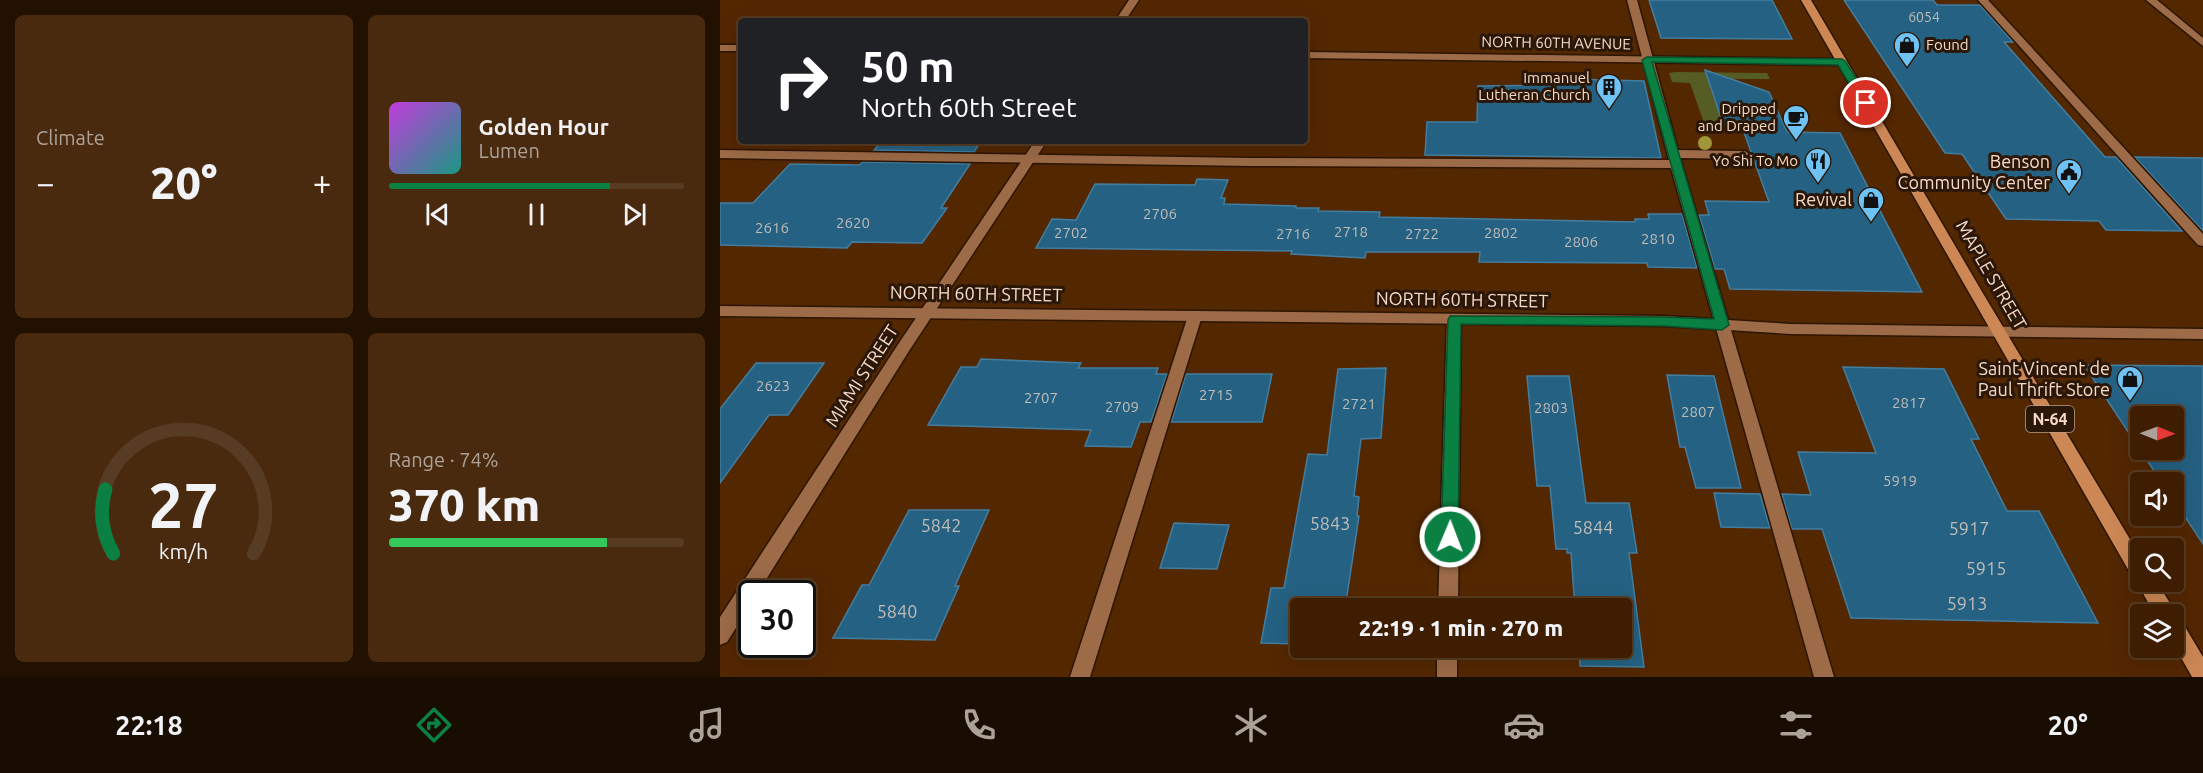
<!DOCTYPE html>
<meta charset="utf-8">
<style>
:root{--surface:#3e1d00;--page:#492a0f;--text:#f1f3f6;--muted:#ada299;--line:#573b22;--accent:#0b8043}
body{margin:0;font-family:Ubuntu,sans-serif;background:var(--page);color:var(--text);height:100vh;display:flex;flex-direction:column;font-size:22px;white-space:nowrap}
*{box-sizing:border-box;margin:0}
p{font-size:20px;color:var(--muted)}
.icon{flex:none;width:33px;height:33px;fill:none;stroke:currentColor;stroke-width:2;stroke-linecap:round;stroke-linejoin:round}
.map{position:relative;flex:1;overflow:hidden}
.side{display:flex;flex-direction:column;gap:15px;padding:15px;background:#221000;width:720px}
.side>*{flex:none}
.top-card{position:absolute;left:18px;top:18px;width:570px;height:126px;border-radius:6px;box-shadow:0 6px 24px #0002,0 0 0 2px var(--line);background:#202124;color:#fff;overflow:hidden}
.needle{width:39px;rotate:91deg}
.controls{position:absolute;left:1410px;top:406px;display:grid;gap:12px}
.controls a{display:grid;place-items:center;width:54px;height:54px;border-radius:6px;background:var(--surface);box-shadow:0 6px 24px #0002,0 0 0 2px var(--line);font-size:30px}
.speed{position:absolute;left:18px;top:580px;display:flex;gap:12px;font-size:30px;font-weight:700;text-align:center}
.speed>*{display:grid;place-content:center;width:78px;height:78px;border-radius:50%;background:var(--surface);box-shadow:0 6px 24px #0002,0 0 0 2px var(--line);line-height:1}
.speed .limit{border:3px solid #111;border-radius:9px;background:#fff;color:#111}
.pin{position:absolute;display:grid;place-items:center;width:51px;height:51px;color:#fff;margin:-26px;border:3px solid #fff;border-radius:50%;box-shadow:0 2px 6px #0007}
.me{position:absolute;width:66px;margin:-33px;rotate:1deg;stroke-linejoin:round;filter:drop-shadow(0 0 4px #0008)}
.turn{display:flex;align-items:center;gap:21px;height:126px;padding:0 24px;font-size:27px}
.turn .icon{width:78px;height:78px;stroke-width:2.5}
.turn b{display:block;font-size:42px;line-height:51px}
.big{font-size:45px;font-weight:800;line-height:1.1}
.side .widget{flex:1;display:flex;flex-direction:column;justify-content:center;gap:9px;min-width:0;padding:0 21px;border-radius:9px;background:var(--page)}
.side .dial{align-items:center;gap:0}
.dial svg{height:156px;overflow:visible;fill:none;stroke:var(--line);stroke-width:7;stroke-linecap:round;text-anchor:middle}
.dial text{fill:var(--text);stroke:none}
.song{display:flex;align-items:center;gap:18px}
.cover{width:72px;height:72px;border-radius:9px;background:linear-gradient(135deg,hsl(290 70% 55%),hsl(170 70% 35%))}
.played{height:6px;border-radius:3px;background:linear-gradient(90deg,var(--accent) 75%,var(--line) 75%)}
.keys{display:flex;justify-content:space-around;direction:ltr}
.heat{display:flex;justify-content:space-between;align-items:center;font-size:33px;direction:ltr}
.charge{height:9px;border-radius:4px;background:linear-gradient(90deg,#34c759 74%,var(--line) 0)}
.side .tiles{flex:1;display:grid;gap:15px;grid-template-columns:repeat(2,1fr)}
.trip{position:absolute;left:570px;top:598px;width:342px;height:60px;border-radius:6px;background:var(--surface);box-shadow:0 6px 24px #0002,0 0 0 2px var(--line);font-weight:800;line-height:60px;text-align:center}
.menu{display:flex;height:96px;justify-content:space-around;align-items:center;background:#190c00;color:var(--muted)}
.menu .icon{width:42px;height:42px}
.menu .current{color:var(--accent)}
.menu b{font-size:27px;color:var(--text)}
main{display:flex;flex:1;min-height:0}
.map>svg:first-child{display:block}
</style>
<main>
<section class="side">
<div class="tiles">
<div class="widget"><p>Climate</p>
<div class="heat"><a>−</a><b class="big">20°</b><a>+</a></div>
</div>
<div class="widget">
<div class="song"><i class="cover"></i><div><b>Golden Hour</b><p>Lumen</p></div></div>
<div class="played"></div>
<div class="keys"><svg class="icon" aria-label="previous" viewBox="0 0 24 24"><path d="M18 5L8 12l10 7zM5 5v14"/></svg><svg class="icon" aria-label="pause" viewBox="0 0 24 24"><path d="M8 5v14M16 5v14"/></svg><svg class="icon" aria-label="next" viewBox="0 0 24 24"><path d="M6 5l10 7-10 7zM19 5v14"/></svg></div>
</div>
<div class="widget dial"><svg viewBox="0 0 100 80">
<path d="M14 69A42 42 0 1 1 86 69"/>
<path d="M14 69A42 42 0 0 1 10 36" stroke="#0b8043"/>
<text x="50" y="56" font-size="32" font-weight="700">27</text>
<text x="50" y="72" font-size="11">km/h</text>
</svg></div>
<div class="widget"><p>Range · 74%</p><b class="big">370 km</b><div class="charge"></div></div>
</div>
</section>
<div class="map">
<svg width="1483" height="677" viewBox="0 0 1483 677">
<rect width="100%" height="100%" fill="#532700"/>
<polygon fill="#555d24" points="955,72 1047,73 1050,79 1008,79 1011,88 990,88 1003,123 984,123 970,83 952,82 949,73"/>
<g fill="#256182" stroke="#437ea1" stroke-width="1.5" fill-rule="evenodd">
<polygon points="929,0 1052,0 1072,39 941,38"/>
<polygon points="1124,0 1213,0 1217,5 1260,5 1293,42 1284,42 1385,157 1396,157 1462,231 1386,230 1379,221 1286,219 1242,154 1225,153"/>
<polygon points="985,70 1049,92 1067,132 1120,133 1202,292 1010,289 1004,269 995,269 979,215 989,215 985,201 1049,202 1021,124 1003,124"/>
<polygon points="849,79 924,81 941,158 705,155 707,122 757,122 758,86 849,85"/>
<polygon points="162,141 261,141 254,152 154,150"/>
<polygon points="1415,157 1483,158 1483,231"/>
<polygon points="143,162 250,164 221,208 227,208 202,243 132,242 127,248 0,245 0,203 33,203 70,164 139,165"/>
<polygon points="477,179 508,180 501,198 505,198 504,204 576,206 576,208 599,208 598,211 660,212 659,217 915,222 915,219 929,219 928,214 962,214 977,268 928,267 927,263 759,262 760,252 646,252 645,258 571,254 572,251 316,248 332,219 356,220 375,184 475,185"/>
<polygon points="261,359 361,363 358,368 438,368 436,374 447,374 431,422 420,422 411,447 365,446 371,430 208,425 241,367 257,367"/>
<polygon points="36,363 104,363 68,415 49,415 0,483 0,409"/>
<path d="M1364,365l119,1v178l-29,-44v-17h-12zM1420,417h34v33h-34z"/>
<polygon points="1123,367 1224,369 1259,439 1251,439 1287,511 1319,511 1378,623 1131,618 1102,529 1072,529 1062,494 1091,495 1078,452 1156,453"/>
<polygon points="666,368 661,438 641,439 634,496 639,497 637,516 639,516 625,609 580,609 580,644 541,643 551,588 564,588 588,454 607,455 618,369"/>
<polygon points="466,374 552,374 542,422 451,422"/>
<polygon points="947,375 994,376 1021,488 976,488 965,447 960,447"/>
<polygon points="807,376 849,376 866,503 909,503 917,553 909,553 924,667 860,666 859,648 902,648 902,609 855,609 851,553 847,553 847,549 836,549 830,486 817,486"/>
<polygon points="994,493 1040,494 1050,528 1001,527"/>
<polygon points="189,510 269,510 235,586 239,586 215,640 113,638 142,585 149,585"/>
<polygon points="454,523 509,525 497,569 440,568"/>
</g>
<g fill="none" stroke-linecap="round" stroke-linejoin="round">
<g stroke="#2d1503" stroke-width="3">
<g id="service">
<polygon points="907,0 917,0 958,150 1025,151 1031,155 1025,159 960,158 1114,677 1094,677 951,168 532,166 0,158 0,150 532,158 949,160"/>
<polygon points="1258,0 1268,0 1483,234 1483,246 1478,245"/>
<polygon points="475,311 482,316 370,677 350,677 468,316"/>
</g>
</g>
<g stroke="#2d1503" stroke-width="3">
<g id="minor">
<polygon points="409,0 419,0 405,21 395,21"/>
<polygon points="1426,0 1437,0 1483,38 1483,46"/>
<rect x="0" y="45" width="21" height="6"/>
<polygon points="585,52 1122,59 1127,62 1122,65 585,58"/>
<polygon points="315,141 327,141 189,351 37,594 32,594 32,603 7,642 0,645 0,617 179,343"/>
<polygon points="734,314 741,319 738,609 718,609 727,319"/>
<rect x="717" y="648" width="20" height="29"/>
</g>
</g>
<g stroke="#2d1503" stroke-width="3">
<polygon id="tertiary" points="0,306 944,316 1071,324 1483,329 1483,339 1071,334 944,326 0,316"/>
</g>
<g stroke="#2d1503" stroke-width="3">
<polygon id="primary" points="1081,0 1091,0 1261,290 1420,556 1420,582 1437,582 1453,608 1455,618 1461,620 1483,657 1483,677 1472,677 1454,645 1454,615 1435,615 1420,588 1418,580 1413,578"/>
</g>
<use href="#service" fill="#9d6b47" fill-rule="evenodd"/>
<use href="#minor" fill="#9d6b47" fill-rule="evenodd"/>
<use href="#tertiary" fill="#9d6b47" fill-rule="evenodd"/>
<use href="#primary" fill="#cc8755" fill-rule="evenodd"/>
</g>
<circle fill="#9f963a" cx="985" cy="143" r="7"/>
<polygon fill="#0b8043" stroke="#07532c" stroke-width="1.5" points="927,57 1122,59 1126,62 1151,103 1142,105 1118,65 932,62 1009,325 1002,330 944,326 741,324 738,537 736,542 730,544 724,542 721,537 728,320 730,316 944,317 994,319 922,60"/>
<defs>
<g id="shop-pin" transform="scale(1.35)"><path d="M0 17L-7.5 6A9.5 9.5 0 1 1 7.5 6Z" fill="#6fc2f4" stroke="#2b1708"/><path d="M-5-2.5h2.3a2.7 3.5 0 0 1 5.4 0H5L5.5 6h-11ZM-1.5-2.5h3a1.5 2.3 0 0 0-3 0Z" fill="#111"/></g>
<g id="building-pin" transform="scale(1.35)"><path d="M0 17L-7.5 6A9.5 9.5 0 1 1 7.5 6Z" fill="#6fc2f4" stroke="#2b1708"/><path d="M-4-6H4V6H1V3H-1V6H-4ZM-2.5-4.3h1.7v1.8h-1.7ZM.8-4.3h1.7v1.8H.8ZM-2.5-1h1.7V.8h-1.7ZM.8-1h1.7V.8H.8Z" fill="#111"/></g>
<g id="cafe-pin" transform="scale(1.35)"><path d="M0 17L-7.5 6A9.5 9.5 0 1 1 7.5 6Z" fill="#6fc2f4" stroke="#2b1708"/><path d="M-5.5-4.5H6V0H3Q3 3.5 0 3.5H-2.5Q-5.5 3.5-5.5 0ZM3-3.2v2h1.7v-2ZM-6 4.5H4V6H-6Z" fill="#111"/></g>
<g id="restaurant-pin" transform="scale(1.35)"><path d="M0 17L-7.5 6A9.5 9.5 0 1 1 7.5 6Z" fill="#6fc2f4" stroke="#2b1708"/><path d="M-5-6h1v4h1v-4h1v4h1v-4h1v5L-1.5 .5V6h-2V.5L-5-1ZM5-6V6H3V1.5H1.5Q1.5-4 5-6Z" fill="#111"/></g>
<g id="civic-pin" transform="scale(1.35)"><path d="M0 17L-7.5 6A9.5 9.5 0 1 1 7.5 6Z" fill="#6fc2f4" stroke="#2b1708"/><path d="M-.6-6.5H3V-4.5H.6V-3L4-1V1h2V6H-6V1h2V-1L-.6-3ZM-1.2 2.5V6h2.4V2.5Z" fill="#111"/></g>
</defs>
<g fill-rule="evenodd">
<use href="#shop-pin" x="1187" y="45"/>
<use href="#building-pin" x="889" y="87"/>
<use href="#cafe-pin" x="1076" y="118"/>
<use href="#restaurant-pin" x="1098" y="161"/>
<use href="#civic-pin" x="1349" y="172"/>
<use href="#shop-pin" x="1151" y="200"/>
<use href="#shop-pin" x="1410" y="379"/>
</g>
<g text-anchor="middle" stroke-width="6" stroke-linejoin="round" paint-order="stroke">
<g font-size="14" fill="#c2bcb6">
<text x="1204" y="22">6054</text>
</g>
<g font-size="15" fill="#f6dac7" stroke="#2b1708">
<text transform="translate(836 43) rotate(1)" y="5">NORTH 60TH AVENUE</text>
</g>
<g font-size="15" fill="#f6dac7" stroke="#2b1708" text-anchor="end">
<text x="1206" y="50" text-anchor="start">Found</text>
<text x="870" y="83">Immanuel<tspan x="870" dy="17">Lutheran Church</tspan></text>
<text x="1056" y="114">Dripped<tspan x="1056" dy="17">and Draped</tspan></text>
<text x="1078" y="166">Yo Shi To Mo</text>
</g>
<g font-size="15" fill="#c2bcb6">
<text x="440" y="219">2706</text>
<text x="133" y="228">2620</text>
<text x="52" y="233">2616</text>
<text x="631" y="237">2718</text>
<text x="351" y="238">2702</text>
<text x="781" y="238">2802</text>
<text x="573" y="239">2716</text>
<text x="702" y="239">2722</text>
<text x="938" y="244">2810</text>
<text x="861" y="247">2806</text>
<text x="53" y="391">2623</text>
<text x="496" y="400">2715</text>
<text x="321" y="403">2707</text>
<text x="1189" y="408">2817</text>
<text x="639" y="409">2721</text>
<text x="402" y="412">2709</text>
<text x="831" y="413">2803</text>
<text x="978" y="417">2807</text>
<text x="1180" y="486">5919</text>
</g>
<rect fill="#2b1708" stroke="#b9a08e" stroke-width="1.5" x="1306" y="406" width="48" height="26" rx="4.5"/>
<g font-size="16" font-weight="bold" fill="#f6dac7">
<text x="1330" y="425">N-64</text>
</g>
<g font-size="18" fill="#f6dac7" stroke="#2b1708" text-anchor="end">
<text x="1330" y="168">Benson<tspan x="1330" dy="21">Community Center</tspan></text>
<text x="1132" y="206">Revival</text>
<text x="1390" y="375">Saint Vincent de<tspan x="1390" dy="21">Paul Thrift Store</tspan></text>
</g>
<g font-size="18" fill="#f6dac7" stroke="#2b1708">
<text transform="translate(1271 275) rotate(60)" y="6">MAPLE STREET</text>
<text transform="translate(256 294) rotate(1)" y="6">NORTH 60TH STREET</text>
<text transform="translate(742 300) rotate(1)" y="6">NORTH 60TH STREET</text>
<text transform="translate(142 376) rotate(-57)" y="6">MIAMI STREET</text>
</g>
<g font-size="18" fill="#c2bcb6">
<text x="610" y="530">5843</text>
<text x="221" y="532">5842</text>
<text x="873" y="534">5844</text>
<text x="1249" y="535">5917</text>
<text x="1266" y="575">5915</text>
<text x="1247" y="610">5913</text>
<text x="177" y="618">5840</text>
</g>
</g>
</svg>
<div class="controls">
<a><svg class="needle" viewBox="-14 -14 28 28"><path d="M0-13l5 13h-10z" fill="#e53935"/><path d="M0 13l5-13h-10z" fill="#ada299"/></svg></a>
<a><svg class="icon" aria-label="sound" viewBox="0 0 24 24"><path d="M4 9h4l5-4v14l-5-4H4zM17 9q2 3 0 6"/></svg></a>
<a><svg class="icon" aria-label="search" viewBox="0 0 24 24"><circle cx="10" cy="10" r="6"/><path d="M15 15l6 6"/></svg></a>
<a><svg class="icon" aria-label="layers" viewBox="0 0 24 24"><path d="M12 4l9 5-9 5-9-5zM3 14l9 5 9-5"/></svg></a>
</div>
<div class="speed"><div class="limit">30</div></div>
<div class="pin" style="left:1146px;top:103px;background:#d93025"><svg class="icon" aria-label="arrive" viewBox="0 0 24 24"><path d="M6 21V4h12l-3 4 3 4H6"/></svg></div>
<svg class="me" style="left:730px;top:537px" viewBox="-20 -20 40 40"><circle r="17" fill="#0b8043" stroke="#fff" stroke-width="3"/><path d="M0-11L8 9 0 5-8 9z" fill="#fff"/></svg>
<div class="trip">22:19 · 1 min · 270 m</div>
<div class="top-card">
<div class="turn"><svg class="icon" aria-label="right" viewBox="0 0 24 24"><path d="M7 20v-9h11M14 6l5 5-5 5"/></svg><div><b>50 m</b>North 60th Street</div></div>
</div>
</div>
</main>
<nav class="menu">
<b>22:18</b>
<svg class="icon current" aria-label="directions" viewBox="0 0 24 24"><path d="M12 3l9 9-9 9-9-9zM9 14v-3h6M13 9l2 2-2 2"/></svg>
<svg class="icon" aria-label="music" viewBox="0 0 24 24"><path d="M9 18V5l10-2v13"/><circle cx="6" cy="18" r="3"/><circle cx="16" cy="16" r="3"/></svg>
<svg class="icon" aria-label="phone" viewBox="0 0 24 24"><path d="M5 4h4l2 5-3 2q2 4 5 5l2-3 5 2v4C11 20 4 13 5 4z"/></svg>
<svg class="icon" aria-label="climate" viewBox="0 0 24 24"><path d="M12 3v18M4 7l16 10M4 17L20 7"/></svg>
<svg class="icon" aria-label="car" viewBox="0 0 24 24"><path d="M5 17H2v-5l4-1 3-4h7l3 4 3 1v5h-3M9 17h6M6 11h13"/><circle cx="7" cy="17" r="2"/><circle cx="17" cy="17" r="2"/></svg>
<svg class="icon" aria-label="filters" viewBox="0 0 24 24"><path d="M4 7h16M4 17h16"/><circle cx="9" cy="7" r="2"/><circle cx="15" cy="17" r="2"/></svg>
<b>20°</b>
</nav>
